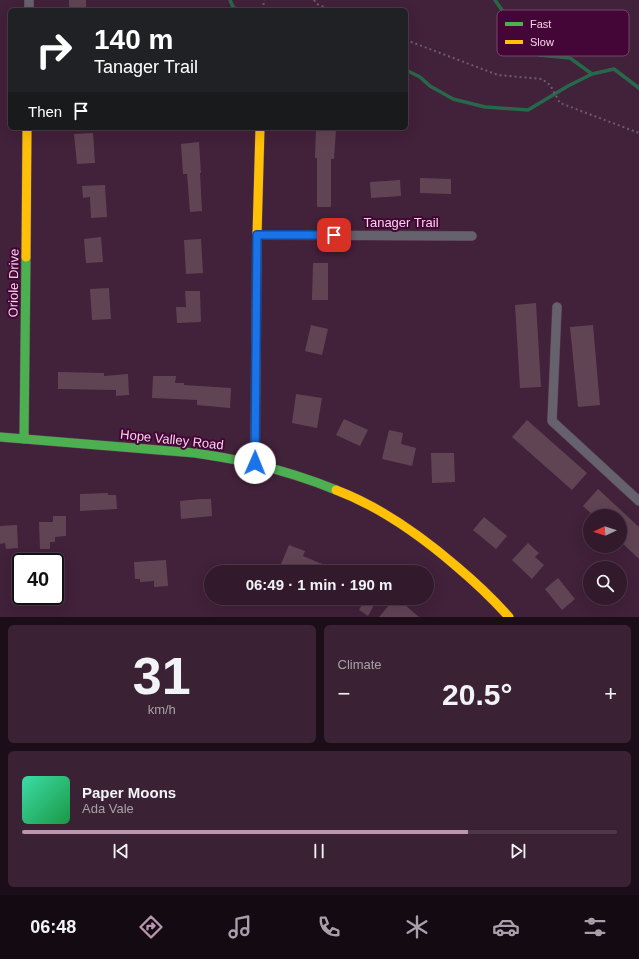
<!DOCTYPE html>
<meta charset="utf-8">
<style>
:root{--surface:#32192c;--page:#3a2234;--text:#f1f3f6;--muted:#a8a0a9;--line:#4d3848;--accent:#b995ae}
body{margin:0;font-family:Helvetica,sans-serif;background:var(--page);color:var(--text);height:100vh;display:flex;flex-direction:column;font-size:15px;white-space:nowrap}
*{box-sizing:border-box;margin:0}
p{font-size:13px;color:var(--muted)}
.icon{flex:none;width:22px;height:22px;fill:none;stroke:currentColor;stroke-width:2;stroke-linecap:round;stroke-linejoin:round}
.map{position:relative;height:617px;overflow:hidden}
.side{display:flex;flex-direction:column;gap:8px;padding:8px;background:#1c0e18;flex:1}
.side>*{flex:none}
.guide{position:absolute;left:8px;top:8px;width:400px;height:122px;border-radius:6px;box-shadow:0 4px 16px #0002,0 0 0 1px var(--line);background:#202124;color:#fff;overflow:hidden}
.needle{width:26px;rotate:266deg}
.buttons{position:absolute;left:583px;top:509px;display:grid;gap:8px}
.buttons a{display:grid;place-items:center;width:44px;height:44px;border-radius:50%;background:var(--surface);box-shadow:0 4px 16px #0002,0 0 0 1px var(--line);font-size:20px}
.speed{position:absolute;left:12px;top:553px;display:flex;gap:8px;font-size:20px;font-weight:700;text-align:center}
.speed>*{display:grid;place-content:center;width:52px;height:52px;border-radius:50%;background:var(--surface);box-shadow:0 4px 16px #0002,0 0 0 1px var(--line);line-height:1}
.speed .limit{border:2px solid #111;border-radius:6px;background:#fff;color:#111}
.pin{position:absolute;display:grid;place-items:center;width:34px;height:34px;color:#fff;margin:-17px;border-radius:8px;box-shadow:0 2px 6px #0006}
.me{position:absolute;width:44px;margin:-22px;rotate:1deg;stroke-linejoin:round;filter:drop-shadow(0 0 3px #0008)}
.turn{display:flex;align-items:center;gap:14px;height:84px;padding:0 20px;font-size:18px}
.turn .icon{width:52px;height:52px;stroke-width:2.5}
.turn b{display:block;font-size:28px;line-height:34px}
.then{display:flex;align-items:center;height:38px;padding:0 20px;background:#0003;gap:8px;font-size:15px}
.big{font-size:30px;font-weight:800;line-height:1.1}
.side .card{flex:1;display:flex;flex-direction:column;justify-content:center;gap:6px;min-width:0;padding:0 14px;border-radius:6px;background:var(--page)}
.side .dial{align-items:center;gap:0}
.dial b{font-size:52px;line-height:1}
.song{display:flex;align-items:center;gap:12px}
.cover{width:48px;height:48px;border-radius:6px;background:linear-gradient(135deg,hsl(160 70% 55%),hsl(140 70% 35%))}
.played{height:4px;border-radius:2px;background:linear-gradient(90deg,var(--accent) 75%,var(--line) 75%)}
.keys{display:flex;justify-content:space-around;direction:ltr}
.heat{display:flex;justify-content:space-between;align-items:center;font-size:22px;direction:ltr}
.side .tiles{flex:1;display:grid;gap:8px;grid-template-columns:1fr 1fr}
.card:last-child{grid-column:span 2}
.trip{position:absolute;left:204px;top:565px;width:230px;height:40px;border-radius:20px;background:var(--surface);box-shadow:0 4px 16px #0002,0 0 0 1px var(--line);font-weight:800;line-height:40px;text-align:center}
.menu{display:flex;height:64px;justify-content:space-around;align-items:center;background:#140a12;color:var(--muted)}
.menu .icon{width:28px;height:28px}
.menu .selected{color:var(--accent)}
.menu b{font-size:18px;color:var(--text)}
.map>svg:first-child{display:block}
</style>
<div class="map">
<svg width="639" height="617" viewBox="0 0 639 617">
<rect width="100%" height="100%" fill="#42213a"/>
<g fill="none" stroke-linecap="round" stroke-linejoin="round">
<g stroke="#28684a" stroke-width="3.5">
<polyline points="230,0 233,7 237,10"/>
<polyline points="495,0 522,39 539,55 570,58 592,74 614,69 639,88"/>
<polyline points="406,70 420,77 430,86 453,99 485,107 528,110 568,86 592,74"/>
</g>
</g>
<g fill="#614454">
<rect x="69" y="0" width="17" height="10"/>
<polygon points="316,128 336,129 334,159 331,159 331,207 317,207 317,158 315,158"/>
<polygon points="93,133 95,163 77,164 74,134"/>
<polygon points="199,142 201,173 200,173 202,211 190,212 187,174 183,174 181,144"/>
<polygon points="420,178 451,179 451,194 420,193"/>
<polygon points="400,180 401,196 371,198 370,182"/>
<polygon points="105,185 107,217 91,218 90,197 83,198 82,186"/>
<polygon points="101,237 103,262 86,263 84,239"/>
<polygon points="201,239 203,273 186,274 184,240"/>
<polygon points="313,263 328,263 328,300 312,300"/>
<polygon points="109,288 111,319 92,320 90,289"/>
<polygon points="185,291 200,291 201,322 177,323 176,307 186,307"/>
<polygon points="536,303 541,387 520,388 515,305"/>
<polygon points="311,325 328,329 322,355 305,351"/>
<polygon points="593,325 600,405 578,407 570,327"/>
<polygon points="58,372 104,373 104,376 128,374 129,395 116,396 116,390 58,389"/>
<polygon points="153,376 176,376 175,383 184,383 184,385 231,388 230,408 197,405 197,400 152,398"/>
<polygon points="296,394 322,398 317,428 292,423"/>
<polygon points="344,419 368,430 360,446 336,435"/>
<polygon points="527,420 587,473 572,490 512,437"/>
<polygon points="389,430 403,433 401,444 416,448 412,466 382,459"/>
<polygon points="431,453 454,453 455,482 432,483"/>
<polygon points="598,489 639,527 639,559 620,541 620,516 594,516 583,506"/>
<polygon points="108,493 108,495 116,495 117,509 80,511 80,494"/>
<polygon points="200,499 211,499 212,516 181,519 180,501"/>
<polygon points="53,516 66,516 66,536 55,537 55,542 50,542 50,549 40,549 39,522 53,522"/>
<polygon points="484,517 507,536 496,549 473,530"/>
<polygon points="17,525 18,548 6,549 5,543 0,544 0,526"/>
<polygon points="528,543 539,553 535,557 544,565 532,579 512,560"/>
<polygon points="289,545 305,551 303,556 322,564 318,572 299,572 281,564"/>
<polygon points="166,560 168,586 154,587 154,581 140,582 140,579 135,579 134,562"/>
<polygon points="558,578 575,599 562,610 545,589"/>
<polygon points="395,598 397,598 419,617 379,617"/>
<polygon points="365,599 374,605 368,616 359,610"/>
</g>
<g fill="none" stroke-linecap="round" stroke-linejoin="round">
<g stroke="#5d4055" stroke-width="10">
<g id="street">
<polyline points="29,10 29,0"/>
<polyline points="257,235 472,236"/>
<polyline points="557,307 552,421 639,501"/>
</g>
</g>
<g stroke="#5d4055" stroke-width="10">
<g id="fast">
<path d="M0,437l195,16c51,7 94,18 141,37"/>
<polyline points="24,439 26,257"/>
</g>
</g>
<g stroke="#5d4055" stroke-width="10">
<g id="slow">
<polyline points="26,257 27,128"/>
<polyline points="255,463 257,235 260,128"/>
<path d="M336,490c45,17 84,45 120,76 19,16 37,33 53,51"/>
</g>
</g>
<g stroke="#6b5d6c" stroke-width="2" stroke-dasharray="2 3" stroke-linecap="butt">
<polyline points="314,0 317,4 332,10"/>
<polyline points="263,10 264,0"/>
<polyline points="406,40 498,75 542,79 550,85 560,103 639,133"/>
</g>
<use href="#street" stroke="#66626d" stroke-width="9"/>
<use href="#fast" stroke="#4caf50" stroke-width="9"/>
<use href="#slow" stroke="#ffc107" stroke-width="9"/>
</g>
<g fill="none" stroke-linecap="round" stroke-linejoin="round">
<g stroke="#114b97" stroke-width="10">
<polyline id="route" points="255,463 257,235 334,235"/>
</g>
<use href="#route" stroke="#1a73e8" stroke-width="7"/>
</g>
<g text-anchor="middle" stroke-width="4" stroke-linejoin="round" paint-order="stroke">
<g font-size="13" fill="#f9d3ec" stroke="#430636">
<text x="401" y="227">Tanager Trail</text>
<text transform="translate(13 283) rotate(-89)" y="5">Oriole Drive</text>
<text transform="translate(172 439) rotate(6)" y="5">Hope Valley Road</text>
</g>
</g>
<rect x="497" y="10" width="132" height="46" rx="6" fill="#430636" stroke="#7a446d" stroke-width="1"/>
<rect x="505" y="22" width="18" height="4" fill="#4caf50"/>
<rect x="505" y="40" width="18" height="4" fill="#ffc107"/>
<g font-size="11" fill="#f9d3ec">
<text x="530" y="28">Fast</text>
<text x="530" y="46">Slow</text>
</g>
</svg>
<div class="buttons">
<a><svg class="needle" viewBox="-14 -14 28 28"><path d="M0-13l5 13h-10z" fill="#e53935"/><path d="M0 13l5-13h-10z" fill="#a8a0a9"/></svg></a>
<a><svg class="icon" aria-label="search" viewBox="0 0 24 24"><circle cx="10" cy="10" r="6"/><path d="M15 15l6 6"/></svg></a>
</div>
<div class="speed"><div class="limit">40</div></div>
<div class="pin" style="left:334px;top:235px;background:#d93025"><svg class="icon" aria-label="arrive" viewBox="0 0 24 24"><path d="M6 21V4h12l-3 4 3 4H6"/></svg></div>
<svg class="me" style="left:255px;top:463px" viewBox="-20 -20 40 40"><circle r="19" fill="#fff"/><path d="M0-13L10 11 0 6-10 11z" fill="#1a73e8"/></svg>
<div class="trip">06:49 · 1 min · 190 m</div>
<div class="guide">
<div class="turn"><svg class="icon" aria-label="right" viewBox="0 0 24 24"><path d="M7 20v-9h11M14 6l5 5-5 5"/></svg><div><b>140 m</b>Tanager Trail</div></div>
<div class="then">Then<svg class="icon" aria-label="arrive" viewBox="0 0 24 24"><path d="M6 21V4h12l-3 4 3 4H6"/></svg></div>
</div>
</div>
<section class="side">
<div class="tiles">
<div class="card dial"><b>31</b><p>km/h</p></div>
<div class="card"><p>Climate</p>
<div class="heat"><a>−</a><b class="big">20.5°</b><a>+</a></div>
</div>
<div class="card">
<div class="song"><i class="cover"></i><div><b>Paper Moons</b><p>Ada Vale</p></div></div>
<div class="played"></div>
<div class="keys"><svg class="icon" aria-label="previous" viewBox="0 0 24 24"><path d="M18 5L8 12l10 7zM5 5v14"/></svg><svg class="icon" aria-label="pause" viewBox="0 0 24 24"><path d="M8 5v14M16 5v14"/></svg><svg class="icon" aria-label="next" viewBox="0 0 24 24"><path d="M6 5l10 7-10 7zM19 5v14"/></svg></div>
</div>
</div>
</section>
<nav class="menu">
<b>06:48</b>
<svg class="icon selected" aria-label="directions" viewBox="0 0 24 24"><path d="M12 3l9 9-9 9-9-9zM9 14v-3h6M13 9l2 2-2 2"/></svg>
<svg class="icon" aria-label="music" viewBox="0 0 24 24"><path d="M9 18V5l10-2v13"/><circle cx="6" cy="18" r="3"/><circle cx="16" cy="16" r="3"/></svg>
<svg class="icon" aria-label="phone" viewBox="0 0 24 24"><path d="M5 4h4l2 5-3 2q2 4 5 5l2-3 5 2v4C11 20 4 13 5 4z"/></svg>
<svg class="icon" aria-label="climate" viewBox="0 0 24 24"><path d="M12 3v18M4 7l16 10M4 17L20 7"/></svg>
<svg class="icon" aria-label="car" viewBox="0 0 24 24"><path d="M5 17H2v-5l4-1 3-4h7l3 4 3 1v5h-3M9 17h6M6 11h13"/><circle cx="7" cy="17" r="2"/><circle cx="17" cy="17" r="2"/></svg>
<svg class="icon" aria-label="filters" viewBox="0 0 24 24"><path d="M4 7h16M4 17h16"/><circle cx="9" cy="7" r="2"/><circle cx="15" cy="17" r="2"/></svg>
</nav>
